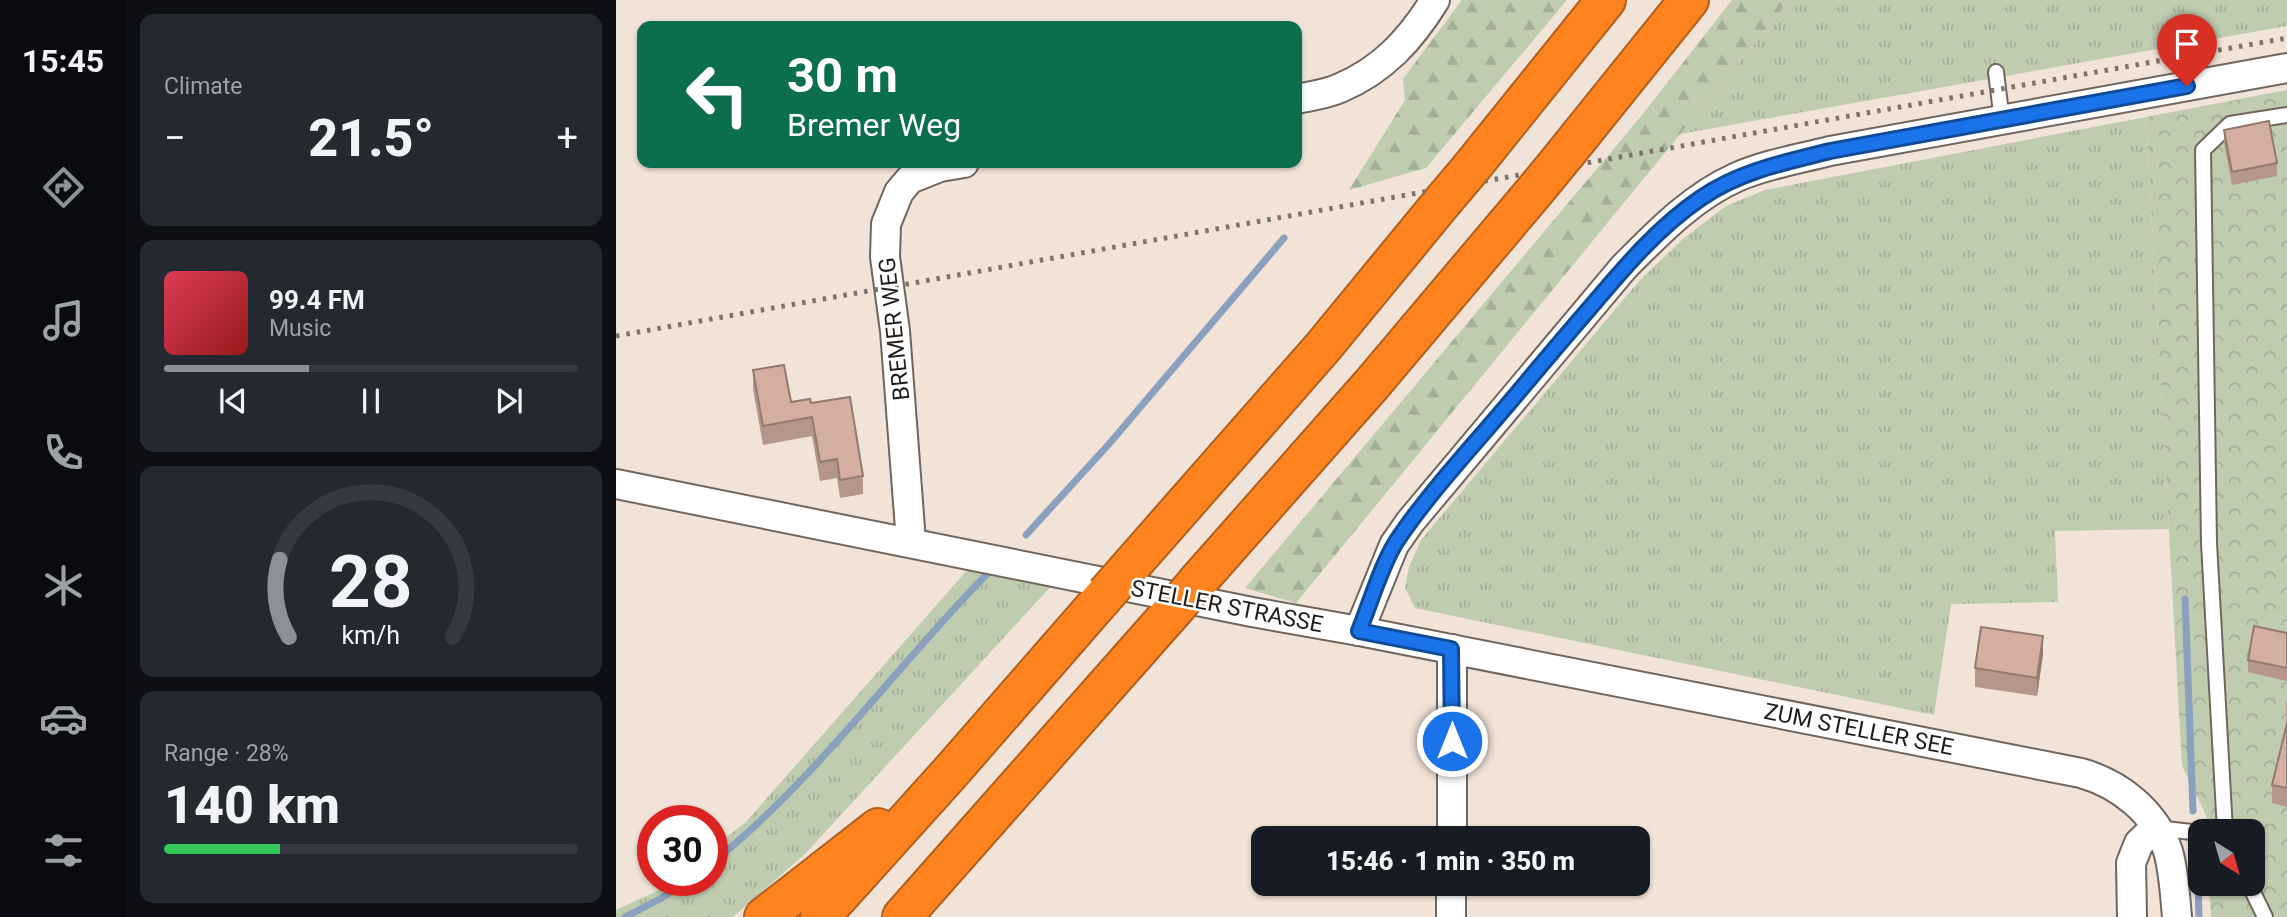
<!DOCTYPE html>
<meta charset="utf-8">
<style>
:root{--surface:#171b24;--page:#242831;--text:#f1f3f6;--muted:#9ea1a6;--line:#363941;--accent:#8c9099}
body{margin:0;font-family:Roboto,sans-serif;background:var(--page);color:var(--text);height:100vh;display:flex;flex-direction:column;font-size:26px;white-space:nowrap}
*{box-sizing:border-box;margin:0}
p{font-size:23px;color:var(--muted)}
.icon{flex:none;width:38px;height:38px;fill:none;stroke:currentColor;stroke-width:2;stroke-linecap:round;stroke-linejoin:round}
.map{position:relative;flex:1;overflow:hidden}
.panel{display:flex;flex-direction:column;gap:14px;padding:14px;background:#0d0f14;width:490px}
.panel>*{flex:none}
.banner{position:absolute;left:21px;top:21px;width:665px;height:147px;border-radius:14px;box-shadow:0 2px 5px #0004;background:#0b6e4f;color:#fff;overflow:hidden}
.needle{width:46px;rotate:143deg}
.controls{position:absolute;left:1572px;top:819px;display:grid;gap:14px}
.controls a{display:grid;place-items:center;width:77px;height:77px;border-radius:14px;background:var(--surface);box-shadow:0 2px 5px #0004;font-size:35px}
.speed{position:absolute;left:21px;top:805px;display:flex;gap:14px;font-size:35px;font-weight:700;text-align:center}
.speed>*{display:grid;place-content:center;width:91px;height:91px;border-radius:50%;background:var(--surface);box-shadow:0 2px 5px #0004;line-height:1}
.speed .limit{border:10px solid #d22;background:#fff;color:#111}
.pin{position:absolute;display:grid;place-items:center;width:60px;height:60px;color:#fff;margin:-72px -30px;border-radius:50% 50% 50% 0;rotate:-45deg;box-shadow:0 0 7px #0007}
.pin .icon{rotate:45deg}
.me{position:absolute;width:77px;margin:-38px;rotate:0deg;stroke-linejoin:round;filter:drop-shadow(0 0 5px #0008)}
.turn{display:flex;align-items:center;gap:24px;height:147px;padding:0 35px;font-size:32px}
.turn .icon{width:91px;height:91px;stroke-width:2.5}
.turn b{display:block;font-size:49px;line-height:60px}
.big{font-size:52px;font-weight:800;line-height:1.1}
.panel .card{flex:1;display:flex;flex-direction:column;justify-content:center;gap:10px;min-width:0;padding:0 24px;border-radius:14px;background:var(--page)}
.panel .dial{align-items:center;gap:0}
.dial svg{height:182px;overflow:visible;fill:none;stroke:var(--line);stroke-width:7;stroke-linecap:round;text-anchor:middle}
.dial text{fill:var(--text);stroke:none}
.song{display:flex;align-items:center;gap:21px}
.cover{width:84px;height:84px;border-radius:10px;background:linear-gradient(135deg,hsl(350 70% 55%),hsl(0 70% 35%))}
.played{height:7px;border-radius:4px;background:linear-gradient(90deg,var(--accent) 35%,var(--line) 35%)}
.keys{display:flex;justify-content:space-around;direction:ltr}
.heat{display:flex;justify-content:space-between;align-items:center;font-size:38px;direction:ltr}
.charge{height:10px;border-radius:5px;background:linear-gradient(90deg,#34c759 28%,var(--line) 0)}
.trip{position:absolute;left:635px;top:826px;width:399px;height:70px;border-radius:14px;background:var(--surface);box-shadow:0 2px 5px #0004;font-weight:800;line-height:70px;text-align:center}
main{display:flex;flex:1;min-height:0}
.tabs{display:flex;flex-direction:column;width:126px;justify-content:space-around;align-items:center;background:#090b0e;color:var(--muted)}
.tabs .icon{width:49px;height:49px}
.tabs .on{color:var(--accent)}
.tabs b{font-size:32px;color:var(--text)}
.map>svg:first-child{display:block}
</style>
<main>
<nav class="tabs">
<b>15:45</b>
<svg class="icon on" aria-label="directions" viewBox="0 0 24 24"><path d="M12 3l9 9-9 9-9-9zM9 14v-3h6M13 9l2 2-2 2"/></svg>
<svg class="icon" aria-label="music" viewBox="0 0 24 24"><path d="M9 18V5l10-2v13"/><circle cx="6" cy="18" r="3"/><circle cx="16" cy="16" r="3"/></svg>
<svg class="icon" aria-label="phone" viewBox="0 0 24 24"><path d="M5 4h4l2 5-3 2q2 4 5 5l2-3 5 2v4C11 20 4 13 5 4z"/></svg>
<svg class="icon" aria-label="climate" viewBox="0 0 24 24"><path d="M12 3v18M4 7l16 10M4 17L20 7"/></svg>
<svg class="icon" aria-label="car" viewBox="0 0 24 24"><path d="M5 17H2v-5l4-1 3-4h7l3 4 3 1v5h-3M9 17h6M6 11h13"/><circle cx="7" cy="17" r="2"/><circle cx="17" cy="17" r="2"/></svg>
<svg class="icon" aria-label="filters" viewBox="0 0 24 24"><path d="M4 7h16M4 17h16"/><circle cx="9" cy="7" r="2"/><circle cx="15" cy="17" r="2"/></svg>
</nav>
<section class="panel">
<div class="card"><p>Climate</p>
<div class="heat"><a>−</a><b class="big">21.5°</b><a>+</a></div>
</div>
<div class="card">
<div class="song"><i class="cover"></i><div><b>99.4 FM</b><p>Music</p></div></div>
<div class="played"></div>
<div class="keys"><svg class="icon" aria-label="previous" viewBox="0 0 24 24"><path d="M18 5L8 12l10 7zM5 5v14"/></svg><svg class="icon" aria-label="pause" viewBox="0 0 24 24"><path d="M8 5v14M16 5v14"/></svg><svg class="icon" aria-label="next" viewBox="0 0 24 24"><path d="M6 5l10 7-10 7zM19 5v14"/></svg></div>
</div>
<div class="card dial"><svg viewBox="0 0 100 80">
<path d="M14 69A42 42 0 1 1 86 69"/>
<path d="M14 69A42 42 0 0 1 10 35" stroke="#8c9099"/>
<text x="50" y="56" font-size="32" font-weight="700">28</text>
<text x="50" y="72" font-size="11">km/h</text>
</svg></div>
<div class="card"><p>Range · 28%</p><b class="big">140 km</b><div class="charge"></div></div>
</section>
<div class="map">
<svg width="1671" height="917" viewBox="0 0 1671 917">
<defs>
<pattern id="grass-tufts" width="24" height="20" patternUnits="userSpaceOnUse" patternTransform="scale(1.75)"><rect width="24" height="20" fill="#bfccb0"/><path d="M3 7l-1-3M5 7V3M7 7l1-3M15 17l-1-3M17 17v-4M19 17l1-3" fill="none" stroke="#a4af97"/></pattern>
<pattern id="forest-firs" width="22" height="20" patternUnits="userSpaceOnUse" patternTransform="scale(1.75)"><rect width="22" height="20" fill="#bfccb0"/><path d="M5 1l3.5 6h-7zM16 11l3.5 6h-7z" fill="#a4af97"/></pattern>
<pattern id="park-crowns" width="20" height="18" patternUnits="userSpaceOnUse" patternTransform="scale(1.75)"><rect width="20" height="18" fill="#bfccb0"/><path d="M2 6a3 3 0 1 1 6 0M12 15a3 3 0 1 1 6 0" fill="none" stroke="#a4af97"/></pattern>
</defs>
<rect width="100%" height="100%" fill="#f1e3d7"/>
<g fill="url(#grass-tufts)">
<polygon points="1174,0 1671,0 1671,26 1064,134"/>
<polygon points="1530,117 1553,529 1439,531 1442,602 1335,604 1318,715 799,608 789,588 793,567 805,540 1023,281 1068,238 1110,206 1149,190"/>
<polygon points="353,568 438,583 189,854 117,917 0,917 0,910 41,891 54,880 96,880 96,848 130,822"/>
</g>
<g fill="url(#forest-firs)">
<polygon points="846,0 951,0 810,168 733,190 789,100 787,79"/>
<polygon points="1116,0 1174,0 680,603 629,588 1026,115"/>
</g>
<polygon fill="url(#park-crowns)" points="1671,90 1671,917 1595,917 1593,884 1636,884 1636,831 1591,831 1590,815 1566,766 1530,117"/>
<g fill="none" stroke-linecap="round" stroke-linejoin="round">
<g stroke="#8aa0bc" stroke-width="7">
<polyline points="410,535 493,444 668,238"/>
<polyline points="1569,599 1577,811"/>
<polyline points="1581,851 1583,917"/>
<path d="M96,863c105,-84 183,-196 277,-291"/>
<polyline points="9,917 44,899 72,880"/>
</g>
<g stroke="#72665c" stroke-width="18">
<g id="lane">
<polyline points="1380,72 1386,121"/>
<polyline points="1541,828 1584,833"/>
<polyline points="1609,831 1593,543 1587,150 1614,124 1671,115"/>
<polyline points="1633,884 1649,917"/>
</g>
</g>
<g stroke="#72665c" stroke-width="32">
<g id="street">
<path d="M681,99c14,-3 30,-5 43,-11 43,-18 71,-49 95,-88"/>
<path d="M0,484l636,128 107,19 722,142c39,11 74,39 87,78 6,21 7,45 9,66"/>
<polyline points="295,542 279,331 269,257 270,224 283,192 294,179 324,167 348,163"/>
<path d="M743,631l35,-86 16,-23 214,-255c34,-34 68,-70 113,-90 30,-13 62,-18 93,-26l457,-83"/>
<polyline points="836,649 836,838"/>
<polyline points="835,917 835,884"/>
<polyline points="1516,917 1515,863 1523,843 1540,827"/>
</g>
</g>
<g stroke="#b05f1c" stroke-width="42">
<g id="highway">
<polyline points="950,153 1073,0"/>
<polyline points="855,168 990,0"/>
<polyline points="512,569 707,347 827,201"/>
<polyline points="582,581 756,384 923,186"/>
<polyline points="148,917 262,828"/>
<polyline points="204,917 333,774 490,594"/>
<polyline points="286,917 560,607"/>
</g>
</g>
<use href="#lane" stroke="#fff" stroke-width="14"/>
<use href="#street" stroke="#fff" stroke-width="28"/>
<use href="#highway" stroke="#fe831f" stroke-width="38"/>
<polyline stroke="#7c736c" stroke-width="5" stroke-dasharray="3.5 7" stroke-linecap="butt" points="0,336 1671,38"/>
<g stroke="#b05f1c" stroke-width="42" stroke-linecap="butt">
<g id="highway-bridge">
<polyline points="923,186 950,153"/>
<polyline points="827,201 855,168"/>
<polyline points="490,594 512,569"/>
<polyline points="560,607 582,581"/>
</g>
</g>
<use href="#highway-bridge" stroke="#fe831f" stroke-width="38"/>
</g>
<g fill="#b6968a">
<polygon points="1608,130 1661,163 1661,176 1616,185 1608,143"/>
<polygon points="137,370 175,402 195,403 247,476 247,494 224,498 221,478 204,481 196,436 147,445 137,389"/>
<polygon points="1671,633 1671,681 1632,672 1632,660"/>
<polygon points="1427,654 1421,696 1359,687 1359,668"/>
<polygon points="1671,700 1671,807 1656,803 1656,785 1671,723 1670,723 1670,704"/>
</g>
<polygon fill="#947a71" points="1427,636 1427,654 1421,696 1421,678"/>
<g fill="#d4aea1" stroke="#947a71" stroke-width="2">
<polygon points="1653,121 1661,163 1616,172 1608,130"/>
<polygon points="168,365 175,402 194,399 195,403 234,397 247,476 224,480 221,459 204,462 196,417 147,426 137,370"/>
<polygon points="1638,626 1671,633 1671,668 1632,660"/>
<polygon points="1365,627 1427,636 1421,678 1359,668"/>
<polygon points="1671,723 1671,788 1656,785"/>
</g>
<g fill="none" stroke-linecap="round" stroke-linejoin="round">
<g stroke="#114b97" stroke-width="18">
<path id="route" d="M836,741l-1,-92 -92,-18c11,-27 22,-65 37,-89 31,-47 77,-96 114,-140 26,-31 52,-62 79,-93 34,-40 68,-81 112,-111 39,-27 85,-36 129,-47l357,-65"/>
</g>
<use href="#route" stroke="#1a73e8" stroke-width="12"/>
</g>
<g text-anchor="middle" stroke-width="5" stroke-linejoin="round" paint-order="stroke">
<g font-size="23" fill="#201b17" stroke="#fff">
<text transform="translate(278 329) rotate(-96)" y="8">BREMER WEG</text>
<text transform="translate(611 606) rotate(11)" y="8">STELLER STRASSE</text>
<text transform="translate(1243 729) rotate(11)" y="8">ZUM STELLER SEE</text>
</g>
</g>
</svg>
<div class="controls">
<a><svg class="needle" viewBox="-14 -14 28 28"><path d="M0-13l5 13h-10z" fill="#e53935"/><path d="M0 13l5-13h-10z" fill="#9ea1a6"/></svg></a>
</div>
<div class="speed"><div class="limit">30</div></div>
<div class="pin" style="left:1571px;top:86px;background:#d93025"><svg class="icon" aria-label="arrive" viewBox="0 0 24 24"><path d="M6 21V4h12l-3 4 3 4H6"/></svg></div>
<svg class="me" style="left:836px;top:741px" viewBox="-20 -20 40 40"><circle r="17" fill="#1a73e8" stroke="#fff" stroke-width="3"/><path d="M0-11L8 9 0 5-8 9z" fill="#fff"/></svg>
<div class="trip">15:46 · 1 min · 350 m</div>
<div class="banner">
<div class="turn"><svg class="icon" aria-label="left" viewBox="0 0 24 24"><path d="M17 20v-9H6M10 6l-5 5 5 5"/></svg><div><b>30 m</b>Bremer Weg</div></div>
</div>
</div>
</main>
